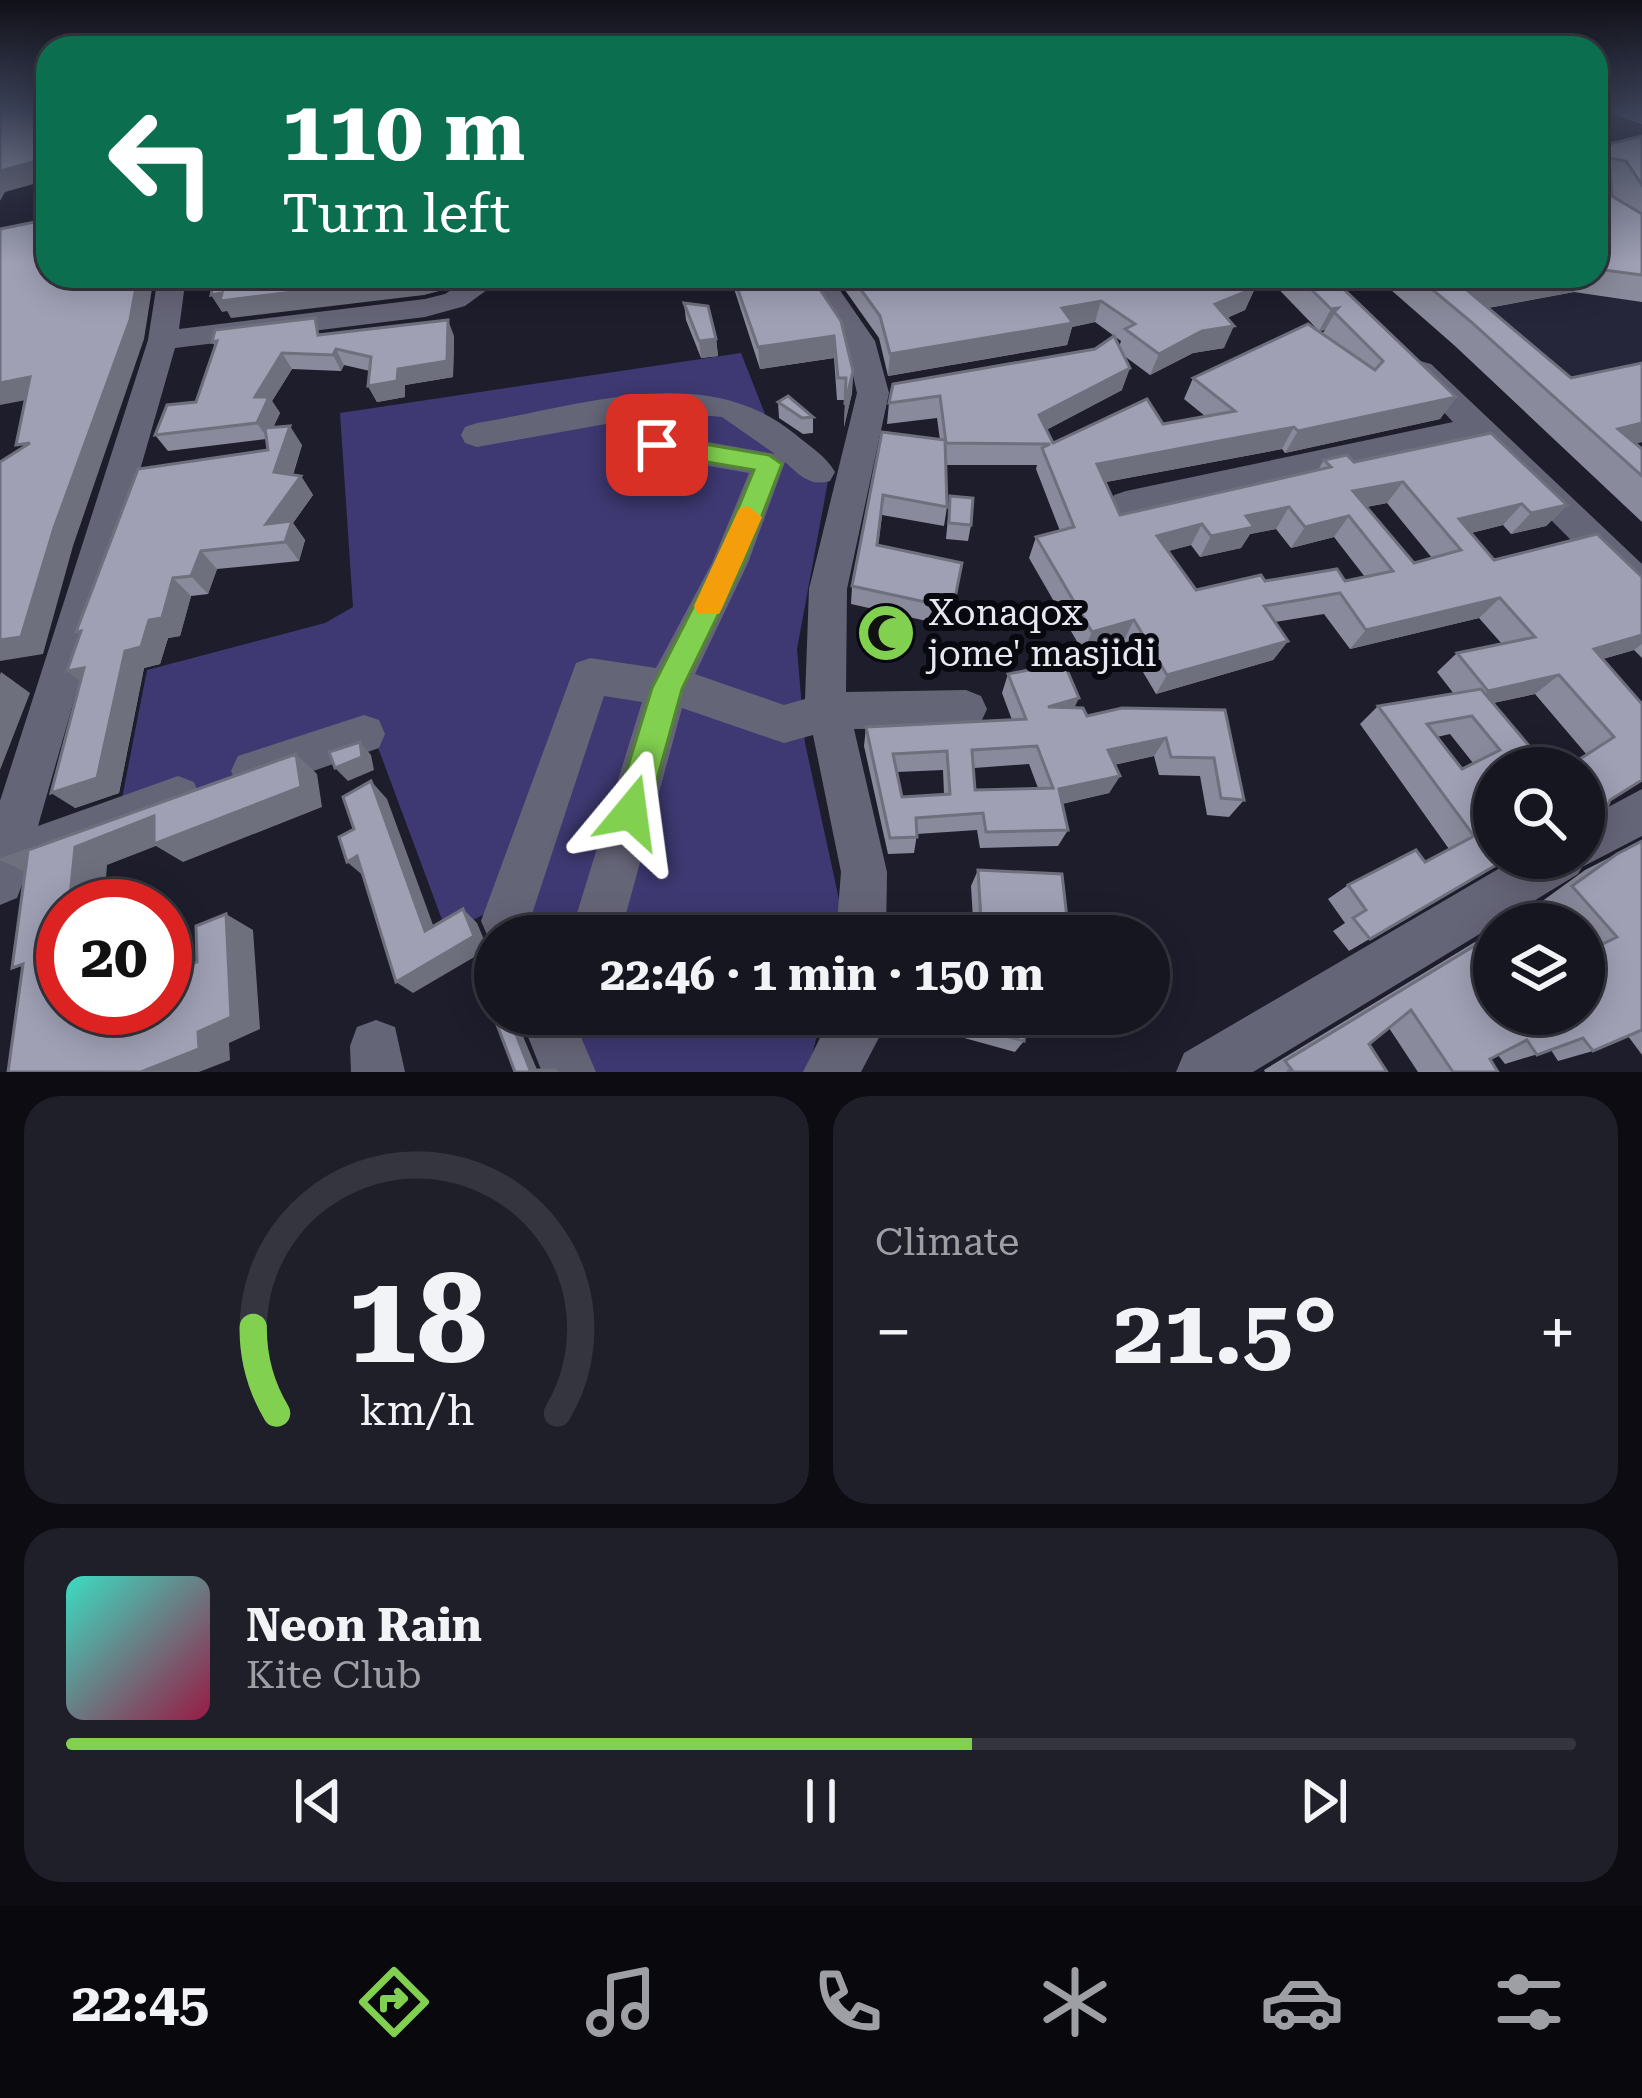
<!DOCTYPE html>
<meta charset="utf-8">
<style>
:root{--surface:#161621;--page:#1f1f2a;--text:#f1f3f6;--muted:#9e9fa5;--line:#35353f;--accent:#82d04f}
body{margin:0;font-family:"Roboto Serif",serif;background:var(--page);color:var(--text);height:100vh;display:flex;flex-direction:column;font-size:45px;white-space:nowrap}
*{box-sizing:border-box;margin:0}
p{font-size:39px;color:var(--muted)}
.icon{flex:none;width:66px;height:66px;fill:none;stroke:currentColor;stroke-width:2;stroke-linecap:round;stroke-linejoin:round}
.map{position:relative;height:1072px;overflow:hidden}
.details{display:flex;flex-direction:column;gap:24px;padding:24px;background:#0c0c12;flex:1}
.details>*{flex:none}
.banner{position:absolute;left:36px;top:36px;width:1572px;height:252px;border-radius:36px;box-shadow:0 6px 30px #0003,0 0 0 3px var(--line);background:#0b6e4f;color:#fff;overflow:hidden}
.tools{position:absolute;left:1473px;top:747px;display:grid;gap:24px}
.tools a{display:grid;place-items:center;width:132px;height:132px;border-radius:50%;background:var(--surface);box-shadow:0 6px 30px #0003,0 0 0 3px var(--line);font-size:60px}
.speed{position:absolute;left:36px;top:879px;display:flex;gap:24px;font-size:60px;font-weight:700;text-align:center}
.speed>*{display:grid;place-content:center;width:156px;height:156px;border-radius:50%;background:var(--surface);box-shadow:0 6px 30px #0003,0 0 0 3px var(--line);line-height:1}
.speed .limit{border:18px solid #d22;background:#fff;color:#111}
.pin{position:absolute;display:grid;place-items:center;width:102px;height:102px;color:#fff;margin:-51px;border-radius:24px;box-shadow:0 6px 18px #0006}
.me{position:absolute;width:132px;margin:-66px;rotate:16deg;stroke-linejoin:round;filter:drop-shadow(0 0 9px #0008)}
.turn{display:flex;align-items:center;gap:42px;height:252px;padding:0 48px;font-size:54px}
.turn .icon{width:156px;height:156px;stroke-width:2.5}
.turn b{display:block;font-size:84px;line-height:102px}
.big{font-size:90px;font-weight:700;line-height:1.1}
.details .widget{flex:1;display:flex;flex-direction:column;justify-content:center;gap:18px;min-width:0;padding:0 42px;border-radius:36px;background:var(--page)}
.details .dial{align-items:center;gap:0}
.dial svg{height:312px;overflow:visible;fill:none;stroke:var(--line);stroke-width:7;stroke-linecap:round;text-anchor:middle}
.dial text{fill:var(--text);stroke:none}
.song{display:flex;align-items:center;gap:36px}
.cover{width:144px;height:144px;border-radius:18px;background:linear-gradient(135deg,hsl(170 70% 55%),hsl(340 70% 35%))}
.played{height:12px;border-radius:6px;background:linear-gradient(90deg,var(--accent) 60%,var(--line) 60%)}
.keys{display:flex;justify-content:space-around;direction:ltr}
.heat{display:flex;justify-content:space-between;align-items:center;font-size:66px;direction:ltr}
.details .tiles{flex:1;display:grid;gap:24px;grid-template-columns:1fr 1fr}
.widget:last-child{grid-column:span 2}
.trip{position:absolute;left:474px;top:915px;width:696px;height:120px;border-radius:60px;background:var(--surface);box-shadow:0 6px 30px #0003,0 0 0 3px var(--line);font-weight:700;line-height:120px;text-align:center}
.tab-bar{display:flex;height:192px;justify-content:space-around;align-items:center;background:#09090d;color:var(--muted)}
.tab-bar .icon{width:84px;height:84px}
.tab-bar .active{color:var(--accent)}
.tab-bar b{font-size:54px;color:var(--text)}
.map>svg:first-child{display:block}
</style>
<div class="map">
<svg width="1642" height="1072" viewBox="0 0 1642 1072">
<rect width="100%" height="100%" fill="#1d1d2c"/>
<polygon fill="#26263b" points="1642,250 1642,405 1542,426 1386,284 1430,276 1596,276"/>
<g fill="#3e3972">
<polygon points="741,353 765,414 755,419 828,481 797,649 805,743 842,913 837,936 505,936 493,910 447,933 373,734 115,834 147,670 325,623 353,607 340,413"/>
<polygon points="540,1014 822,1014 808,1072 566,1072"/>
</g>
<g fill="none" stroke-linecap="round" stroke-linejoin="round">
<g fill="#656578" fill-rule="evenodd">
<polygon points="158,276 186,276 179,329 425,299 445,294 473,276 506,276 465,306 425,317 175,348 38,826 178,776 194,782 200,797 194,812 25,877 17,898 0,905 0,801 148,340"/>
<path d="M802,276h28l45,65 14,52 -42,196 -1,103 120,-2 15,6 6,13 -6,13 -15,6 -112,1 33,143 -1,64h-50l5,-64 -28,-137 -29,8 -102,-35 -62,228h-50l72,-234 -38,-6 -74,224 7,16h-42v17l-14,-32 95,-258 14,-5 66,10 56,-105 37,-90 -80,-14 -7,22 -12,3 -12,-3 -5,-9 12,-55 -168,30 -12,-4 -4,-8 4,-8 12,-4c105,-17 228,-63 318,11 14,12 31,22 40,38l-5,9c-21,6 -30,-6 -45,-19l-37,101 -53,111 89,31 21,-6 4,-110 48,-196 -12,-52zM678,413l44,4 53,37 -101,-18z"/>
<polygon points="1420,361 1431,364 1642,564 1642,602 1629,598 1472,441 1126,517 1114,513 1109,504 1114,495 1126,491 1453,422 1405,371"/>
<polygon points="364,715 379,720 385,734 379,748 253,792 238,786 231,771 238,756"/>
<polygon points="1642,789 1642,836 1582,867 1578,874 1253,1072 1176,1072 1184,1053 1517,858 1584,858 1584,820"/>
<polygon points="519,1014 571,1014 596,1072 542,1072"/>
<polygon points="832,1014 884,1014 883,1030 861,1072 803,1072"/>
<polygon points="376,1020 395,1027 405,1072 351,1072 350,1046 357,1027"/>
</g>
</g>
<g fill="#898a9b" fill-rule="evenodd">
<polygon points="1604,111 1642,111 1642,124"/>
<polygon points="1596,124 1609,144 1642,136 1642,302 1574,292 1488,308 1642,442 1635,443 1642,449 1642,522 1454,345 1375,276 1596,276"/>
<polygon points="730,276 811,276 853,371 852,393 844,427 845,400 837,400 834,358 760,369"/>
<path d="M835,276h274l5,6 15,2 -6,-8h120l12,12 -10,22 -18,8 -3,30 -31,5 -43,22 -27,-20 -1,35 -76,40 7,13 152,-27 -21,-17 9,-21 129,-44 3,-4 -6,1 -53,-55h64l126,121 -16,22 -155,34 -3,-4 -176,33 14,33 198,-45 6,-10 30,2 213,43 -21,21 -35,8 -8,-9 -32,8 23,27 148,17v81l-8,-8 -31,9 39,121 -55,-25 -52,-61 -42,9 55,65 -40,90 -159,93 -16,-20 12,-8 -17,-24 20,-14 77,-23 24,-13 -89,-125 18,-18 76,-12 -17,-22 20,-19 45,-9 -23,-26 -129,31 -26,-35 -49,8 13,19 -15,19 -117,34 -32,-54 -41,12 -54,-94 7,-21 24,-6 -24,-62 1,-4h-91l1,42 -3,19 -62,-11 -4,30 84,18 -13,63 -98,-22 1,-18 30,-154 58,8 -3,-22 -50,6 2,-21 230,-56 2,-6 -26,-19 -23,5 -5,18 -179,31 -9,-38zM1387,503l45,55 -18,5 -47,-56zM1276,529l15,19 43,-11 31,40 -20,4h-80l-69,9 -28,-39 23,-6 9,12 41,-9 9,-14zM1450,734l23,29 -11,6 -25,-32z"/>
<polygon points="684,303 716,339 718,356 701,358 686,320"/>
<polygon points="324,334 454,336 453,377 405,385 405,397 377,402 368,386 370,371 344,365 341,371 292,369 272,401 280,413 273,427 302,445 293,475 301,476 313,495 293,523 305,540 299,561 217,569 208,594 191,596 180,636 168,638 160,664 144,668 119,793 75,808 80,682 268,450 266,439 168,451 155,435 196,402 215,346 212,342"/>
<polygon points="778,402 813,417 813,433 803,434 779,418"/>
<polygon points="950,496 971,525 968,541 946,539"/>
<path d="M1008,674l67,34 12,8 138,-6 19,90 -15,17 -22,-2 -7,-39 -41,-1 -5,-19 -40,9 6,11 -11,17 -47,11 6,26 -10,16 -78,2 -3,-18 -60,4 -3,19 -26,1 -24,-108 2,-19 146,-7 -10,-27zM1029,764l9,24 -63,2 -1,-22zM943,770l1,24 -42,3 -5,-25z"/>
<polygon points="1642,841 1642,1055 1628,1036 1593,1051 1558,1061 1551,1050 1505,1064 1498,1055 1490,1059 1498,1072 1418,1072 1389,1028 1369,1044 1387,1072 1265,1072 1264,1070 1475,942 1494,933 1494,1014 1584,1014 1584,924 1560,924 1541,902 1585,870"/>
<polygon points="978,870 1069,936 901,936 905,917 974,936 971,886"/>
<polygon points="889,1014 1027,1014 1024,1041 1015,1052 888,1017"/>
</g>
<g fill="#6f707e">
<polygon points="48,158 48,180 5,192 0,201 0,171"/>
<polygon points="138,276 154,276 144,339 73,546 43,654 0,661 0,640 54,528"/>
<polygon points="281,276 292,276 291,292 422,276 465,276 443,290 424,295 231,318 227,311 222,312 211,295"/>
<polygon points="1549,276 1586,276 1574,292 1460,313 1468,291"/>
<polygon points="1255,288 1245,310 1206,326 1215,304"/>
<polygon points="1101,301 1095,322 1072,327 1067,345 888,376 890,354 1062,308"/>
<polygon points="1338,308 1325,330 1319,331 1331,309"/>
<polygon points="448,320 454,336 453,377 405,385 405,397 377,402 368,386 398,369"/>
<polygon points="1234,326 1224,348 1193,353 1150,375 1159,354 1202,331"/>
<polygon points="834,336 834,358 760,369 758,347"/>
<polygon points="716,339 718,356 701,358 699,341"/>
<polygon points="336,349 344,365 341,371 333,355"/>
<polygon points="282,353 292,369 272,401 280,413 268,439 257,423 255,397"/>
<polygon points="1130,368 1122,390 1033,437 1039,415"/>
<polygon points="853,371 852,393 844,427 845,405"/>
<polygon points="30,377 47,396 0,405 0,383"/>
<polygon points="1456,397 1440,419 1285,453 1298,431"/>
<polygon points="1642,423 1642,442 1612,449 1618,429"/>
<polygon points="290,426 302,445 287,491 274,472"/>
<polygon points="1294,427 1282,449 1090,485 1097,464"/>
<polygon points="301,476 313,495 293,523 305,540 299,561 285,542 266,524"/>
<polygon points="1403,482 1387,503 1338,512 1353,491"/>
<polygon points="1522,504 1503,525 1451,538 1459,519"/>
<polygon points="1567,505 1546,526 1511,534 1531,513"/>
<polygon points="1289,507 1276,529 1250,534 1241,548 1200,557 1211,536 1246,516"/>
<polygon points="1349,516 1334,537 1291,548 1305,527"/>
<polygon points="1202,524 1191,545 1147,557 1157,536"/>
<polygon points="201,551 217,569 208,594 191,576"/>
<polygon points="173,578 191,596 180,636 168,638 160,664 144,668 119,793 75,808 51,793 125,651 149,620"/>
<polygon points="1500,598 1479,618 1350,649 1366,630"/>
<polygon points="1134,620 1124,640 1083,652 1092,632"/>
<polygon points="1642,635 1642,644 1634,650 1570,668 1594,649"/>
<polygon points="1288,641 1273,660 1156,694 1167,675"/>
<polygon points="84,668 88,688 67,671"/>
<polygon points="1,672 30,693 0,770 0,675"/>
<polygon points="1559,675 1535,694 1466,709 1488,691"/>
<polygon points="1079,698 1070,717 1048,707"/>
<polygon points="1166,738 1154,756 1098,768 1108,750"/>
<polygon points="360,742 371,755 374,770 348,781 335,768"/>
<polygon points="296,754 317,774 322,807 183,862 156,846 107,865 104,906 69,906 75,847"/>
<polygon points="1120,776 1109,793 1051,806 1059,789"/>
<polygon points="371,781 387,799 440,944 425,931"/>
<polygon points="28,851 36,877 0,860"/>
<polygon points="357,856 365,877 347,862"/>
<polygon points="463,909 477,923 488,949 413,993 396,982"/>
<polygon points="226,914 253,930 260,1029 229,1043 230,1060 199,1072 141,1072 198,1032"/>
<polygon points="508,1014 517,1022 538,1072 530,1070"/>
</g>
<g fill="#9fa0b4" stroke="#6f707e" stroke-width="3" fill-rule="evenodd">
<polygon points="0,111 48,111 48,158 0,171"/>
<polygon points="1596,124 1607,131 1609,144 1642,136 1642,185 1626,161 1609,158 1612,196 1642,214 1642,275 1596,269"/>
<polygon points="48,199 48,276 138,276 130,320 54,528 21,637 0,640 0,462 30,443 16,445 30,377 0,383 0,229 40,221"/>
<polygon points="215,276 281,276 281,284 330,276 422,276 220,301 222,293 211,295"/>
<polygon points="733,276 811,276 841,321 853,371 845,405 846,378 838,378 834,336 758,347"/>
<polygon points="851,276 1109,276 1114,282 1128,285 1140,276 1243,276 1255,288 1215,304 1234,326 1202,331 1159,354 1125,329 1135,324 1101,301 1062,308 1073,323 890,354 880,316"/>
<path d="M1298,276h32l126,121 -158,34 -4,-4 -197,37 23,51 211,-48 -7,-7 23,-5 7,7 137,-29 76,72 -36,8 -9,-9 -63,15 35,41 103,-26 45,43v58l-48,14 48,55v76l-32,20 -3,7 -23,14v-53h-18l48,-31 -55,-62 -71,16 -31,-38 78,-16 -35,-39 -134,32 -26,-37 -76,13 24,35 -121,34 -33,-55 -42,12 -56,-95 38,-10 -32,-79 8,-4 -104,-1 -6,-47 -51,7 4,-19 202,-35 19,-13 16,32 -91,47 14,28 94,-44 16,25 72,-13 -42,-33 115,-54 67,46 8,-9 -49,-49 4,-4 -7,1zM1403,482l58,68 -47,13 -61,-72zM1289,507l16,20 44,-11 44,55 -48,10 -8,-12 -72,12 -4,-6 -65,15 -39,-54 45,-12 9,12 43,-9 -8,-11z"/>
<polygon points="1416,276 1549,276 1468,291 1571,378 1642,363 1642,423 1618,429 1642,449 1642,476 1470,321"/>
<polygon points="684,303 708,306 716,339 699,341"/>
<polygon points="315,318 318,335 448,320 447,361 398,369 397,381 368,386 371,357 336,349 333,355 282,353 255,397 269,397 257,423 155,435 167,405 196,402 217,341 212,342 215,330"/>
<polygon points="788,396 813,417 802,418 778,402"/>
<polygon points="290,426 274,472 301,476 266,524 292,521 285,542 201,551 191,576 173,578 162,618 149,620 141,647 125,651 97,778 51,793 84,668 67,671 81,631 76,632 138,469 268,450 265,428"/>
<polygon points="882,432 945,440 947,507 883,495 877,545 962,563 953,608 852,586"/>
<polygon points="950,496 973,498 971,525 949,523"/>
<path d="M1064,663l15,35 -31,9 35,1 4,8 35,-8 103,2 19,90 -23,-2 -7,-40 -43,-1 -5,-19 -58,12 12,26 -61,13 9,41 -82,2 -3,-19 -67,5 1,19 -27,1 -24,-111 160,-8 -18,-45zM1037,746l16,42 -78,2 -3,-40zM947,751l3,43 -48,3 -9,-43z"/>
<path d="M1481,689l67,79h-54v90h14l-138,81 -17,-21 13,-8 -18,-25 68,-35 9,12 49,-26 -96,-130zM1472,716l28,34 -38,19 -35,-45z"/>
<polygon points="360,742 362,757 335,768 329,752"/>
<polygon points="296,754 301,787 154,844 154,816 75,847 69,906 63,906 63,1008 165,1008 165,975 197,962 196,926 226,914 231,1017 198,1032 199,1049 141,1072 8,1072 23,964 12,968 28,851 0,860"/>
<polygon points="371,781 425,931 463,909 474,936 396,982 357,856 347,862 339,837 354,829 343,797"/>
<polygon points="1642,841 1642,1030 1593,1051 1583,1038 1537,1055 1527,1040 1490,1059 1498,1072 1453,1072 1411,1010 1369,1044 1387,1072 1287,1072 1292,1070 1285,1061 1494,934 1494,1014 1584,1014 1584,953 1617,937 1572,886 1617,854"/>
<polygon points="978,870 1062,874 1069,936 982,936"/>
<polygon points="905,917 976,936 902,936"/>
<polygon points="508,1014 530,1070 555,1070 556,1072 515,1072 496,1022"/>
<polygon points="925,1014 1027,1014 1024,1041"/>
</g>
<linearGradient id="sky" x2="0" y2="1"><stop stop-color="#101018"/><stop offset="0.42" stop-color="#3a4056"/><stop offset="1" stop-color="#3a4056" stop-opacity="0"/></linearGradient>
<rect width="1642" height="262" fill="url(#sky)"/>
<polygon fill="#82d04f" stroke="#548733" stroke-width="3" points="657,436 769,455 782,464 744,562 682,689 648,812 643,824 631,828 619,824 614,812 652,688 716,562 754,470 648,452 644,445 648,439"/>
<polygon fill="#f59e0b" points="748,506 762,517 723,606 719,614 698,614 694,606 739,509"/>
<defs>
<g id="mosque-disc" transform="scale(3)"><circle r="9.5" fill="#82d04f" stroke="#08080f"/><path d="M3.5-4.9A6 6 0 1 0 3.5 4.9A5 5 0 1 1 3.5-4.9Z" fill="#111"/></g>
</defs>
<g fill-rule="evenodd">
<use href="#mosque-disc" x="886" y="633"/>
</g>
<g text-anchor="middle" stroke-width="12" stroke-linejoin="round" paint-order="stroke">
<g font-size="36" fill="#e8e8f3" stroke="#08080f" text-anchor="start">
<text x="928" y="625">Xonaqox<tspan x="928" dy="41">jome' masjidi</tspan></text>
</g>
</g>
</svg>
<div class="tools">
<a><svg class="icon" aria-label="search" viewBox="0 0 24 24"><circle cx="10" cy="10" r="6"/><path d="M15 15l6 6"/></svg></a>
<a><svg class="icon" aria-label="layers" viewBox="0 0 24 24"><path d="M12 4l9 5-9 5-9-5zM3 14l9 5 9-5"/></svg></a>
</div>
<div class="speed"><div class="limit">20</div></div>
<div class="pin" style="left:657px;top:445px;background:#d93025"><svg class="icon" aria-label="arrive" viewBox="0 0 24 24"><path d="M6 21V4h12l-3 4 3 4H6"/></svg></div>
<svg class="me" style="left:631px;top:812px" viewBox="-20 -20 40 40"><path d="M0-17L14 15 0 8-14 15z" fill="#82d04f" stroke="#fff" stroke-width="4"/></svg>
<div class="trip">22:46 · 1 min · 150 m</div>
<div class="banner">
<div class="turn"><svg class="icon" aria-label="left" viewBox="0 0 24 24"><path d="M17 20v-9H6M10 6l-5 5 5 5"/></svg><div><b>110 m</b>Turn left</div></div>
</div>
</div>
<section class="details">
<div class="tiles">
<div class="widget dial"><svg viewBox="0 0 100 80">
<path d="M14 69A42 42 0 1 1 86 69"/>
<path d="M14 69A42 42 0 0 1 8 47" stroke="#82d04f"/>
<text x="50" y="56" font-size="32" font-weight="700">18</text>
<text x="50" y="72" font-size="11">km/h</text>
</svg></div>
<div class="widget"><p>Climate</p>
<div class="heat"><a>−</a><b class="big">21.5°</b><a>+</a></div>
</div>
<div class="widget">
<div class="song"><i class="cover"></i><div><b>Neon Rain</b><p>Kite Club</p></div></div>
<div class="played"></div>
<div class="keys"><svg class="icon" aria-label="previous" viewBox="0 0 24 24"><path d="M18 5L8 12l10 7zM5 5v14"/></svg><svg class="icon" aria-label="pause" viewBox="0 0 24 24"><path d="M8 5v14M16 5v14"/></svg><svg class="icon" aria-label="next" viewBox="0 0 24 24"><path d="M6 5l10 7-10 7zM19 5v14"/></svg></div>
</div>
</div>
</section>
<nav class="tab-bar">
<b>22:45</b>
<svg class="icon active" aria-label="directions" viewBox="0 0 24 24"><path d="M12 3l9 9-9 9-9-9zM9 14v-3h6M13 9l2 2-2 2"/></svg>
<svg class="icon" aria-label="music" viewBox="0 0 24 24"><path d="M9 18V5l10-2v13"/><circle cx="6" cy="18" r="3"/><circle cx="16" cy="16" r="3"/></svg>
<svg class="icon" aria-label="phone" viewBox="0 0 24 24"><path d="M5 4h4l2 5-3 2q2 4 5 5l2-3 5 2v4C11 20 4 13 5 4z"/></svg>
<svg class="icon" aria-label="climate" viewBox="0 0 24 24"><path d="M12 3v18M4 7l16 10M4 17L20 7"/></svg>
<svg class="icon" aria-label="car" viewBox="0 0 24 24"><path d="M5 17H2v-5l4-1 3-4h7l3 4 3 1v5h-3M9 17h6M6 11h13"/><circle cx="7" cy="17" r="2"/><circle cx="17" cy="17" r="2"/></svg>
<svg class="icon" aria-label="filters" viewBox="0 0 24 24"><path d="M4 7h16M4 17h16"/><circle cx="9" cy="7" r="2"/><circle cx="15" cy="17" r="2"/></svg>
</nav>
